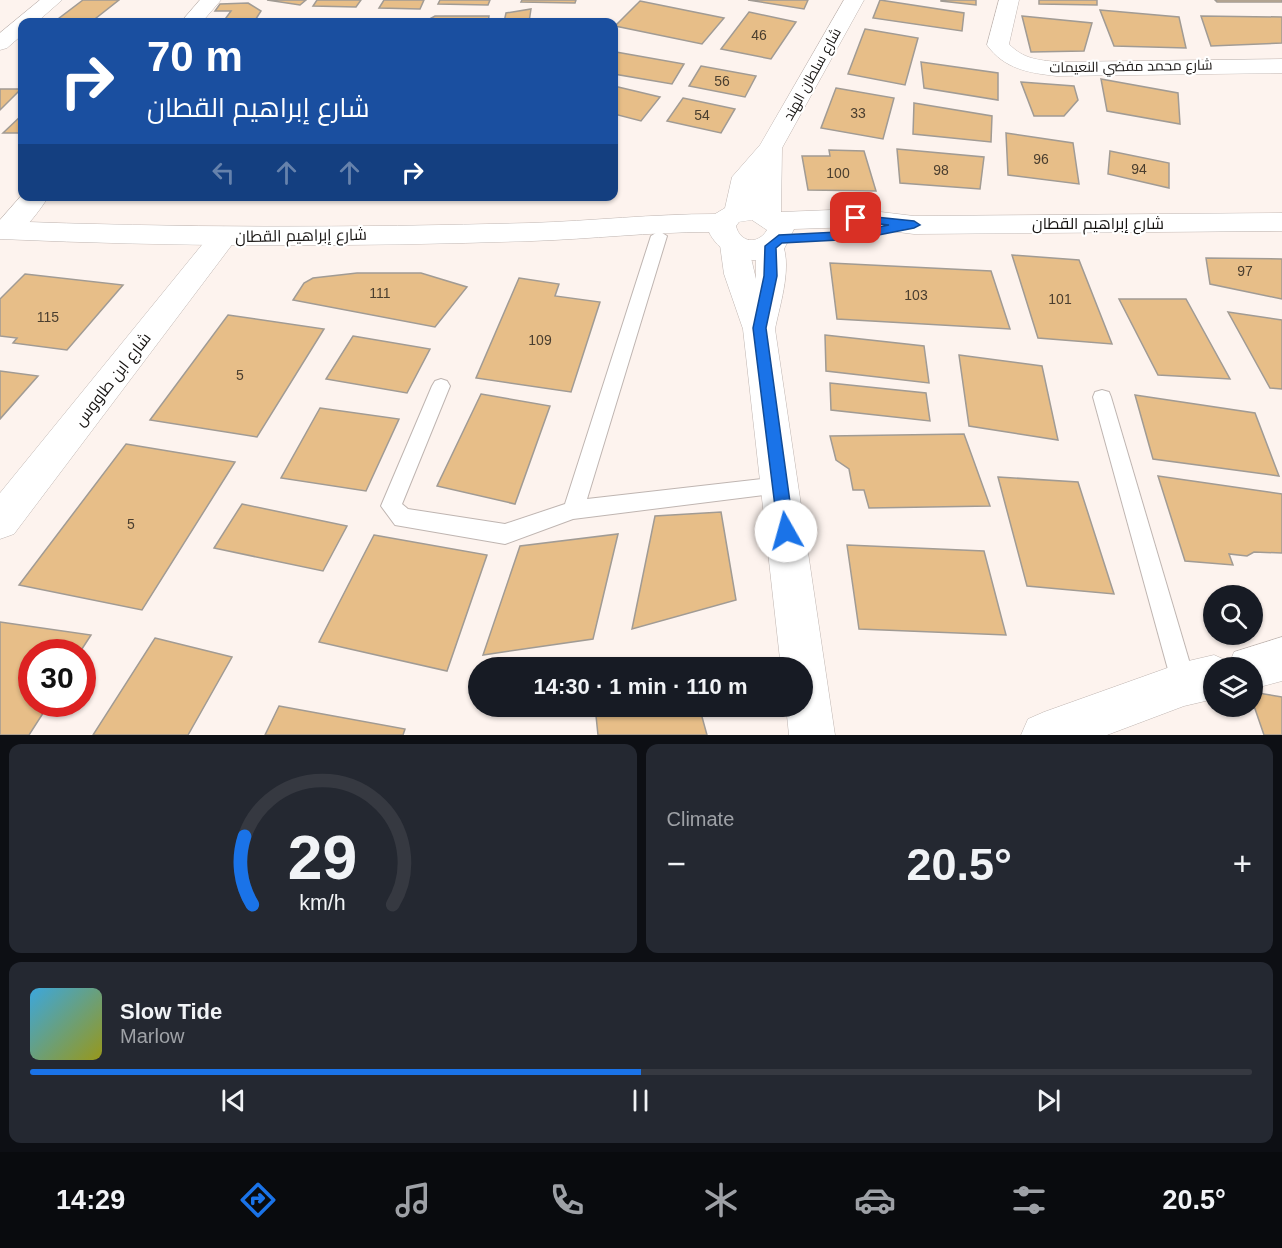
<!DOCTYPE html>
<meta charset="utf-8">
<style>
:root{--surface:#171b24;--page:#242831;--text:#f1f3f6;--muted:#9ea1a6;--line:#363941;--accent:#1a73e8}
body{margin:0;font-family:Helvetica,Cairo,sans-serif;background:var(--page);color:var(--text);height:100vh;display:flex;flex-direction:column;font-size:22px;white-space:nowrap}
*{box-sizing:border-box;margin:0}
p{font-size:20px;color:var(--muted)}
.icon{flex:none;width:33px;height:33px;fill:none;stroke:currentColor;stroke-width:2;stroke-linecap:round;stroke-linejoin:round}
.map{position:relative;height:735px;overflow:hidden}
.side{display:flex;flex-direction:column;gap:9px;padding:9px;background:#0d0f14;flex:1}
.side>*{flex:none}
.hud{position:absolute;left:18px;top:18px;width:600px;height:183px;border-radius:12px;box-shadow:0 2px 4px #0004;background:#1a4fa0;color:#fff;overflow:hidden}
.fabs{position:absolute;left:1203px;top:585px;display:grid;gap:12px}
.fabs a{display:grid;place-items:center;width:60px;height:60px;border-radius:50%;background:var(--surface);box-shadow:0 2px 4px #0004;font-size:30px}
.speed{position:absolute;left:18px;top:639px;display:flex;gap:12px;font-size:30px;font-weight:700;text-align:center}
.speed>*{display:grid;place-content:center;width:78px;height:78px;border-radius:50%;background:var(--surface);box-shadow:0 2px 4px #0004;line-height:1}
.speed .limit{border:9px solid #d22;background:#fff;color:#111}
.pin{position:absolute;display:grid;place-items:center;width:51px;height:51px;color:#fff;margin:-26px;border-radius:12px;box-shadow:0 3px 9px #0006}
.me{position:absolute;width:66px;margin:-33px;rotate:353deg;stroke-linejoin:round;filter:drop-shadow(0 0 4px #0008)}
.turn{display:flex;align-items:center;gap:21px;height:126px;padding:0 30px;font-size:27px}
.turn .icon{width:78px;height:78px;stroke-width:2.5}
.turn b{display:block;font-size:42px;line-height:51px}
.lanes{display:flex;align-items:center;height:57px;padding:0 30px;background:#0003;justify-content:center;gap:30px;direction:ltr}
.lanes .off{opacity:.35}
.big{font-size:45px;font-weight:700;line-height:1.1}
.side .tile{flex:1;display:flex;flex-direction:column;justify-content:center;gap:9px;min-width:0;padding:0 21px;border-radius:12px;background:var(--page)}
.side .dial{align-items:center;gap:0}
.dial svg{height:156px;overflow:visible;fill:none;stroke:var(--line);stroke-width:7;stroke-linecap:round;text-anchor:middle}
.dial text{fill:var(--text);stroke:none}
.song{display:flex;align-items:center;gap:18px}
.cover{width:72px;height:72px;border-radius:9px;background:linear-gradient(135deg,hsl(200 70% 55%),hsl(60 70% 35%))}
.played{height:6px;border-radius:3px;background:linear-gradient(90deg,var(--accent) 50%,var(--line) 50%)}
.keys{display:flex;justify-content:space-around;direction:ltr}
.heat{display:flex;justify-content:space-between;align-items:center;font-size:33px;direction:ltr}
.side .tiles{flex:1;display:grid;gap:9px;grid-template-columns:1fr 1fr}
.tile:last-child{grid-column:span 2}
.trip{position:absolute;left:468px;top:657px;width:345px;height:60px;border-radius:30px;background:var(--surface);box-shadow:0 2px 4px #0004;font-weight:700;line-height:60px;text-align:center}
.dock{display:flex;height:96px;justify-content:space-around;align-items:center;background:#090b0e;color:var(--muted)}
.dock .icon{width:42px;height:42px}
.dock .current{color:var(--accent)}
.dock b{font-size:27px;color:var(--text)}
.map>svg:first-child{display:block}
</style>
<div class="map">
<svg width="1282" height="735" viewBox="0 0 1282 735">
<rect width="100%" height="100%" fill="#fdf3ee"/>
<g fill="#e7be88" stroke="#a19b94" stroke-width="1.5">
<polygon points="83,0 119,0 91,22 54,22"/>
<polygon points="267,0 306,0 300,5"/>
<polygon points="317,0 361,0 356,7 313,6"/>
<polygon points="384,0 424,0 420,9 379,8"/>
<polygon points="440,0 490,0 488,5 438,4"/>
<polygon points="522,0 576,0 575,3 521,2"/>
<polygon points="748,0 808,0 804,9"/>
<polygon points="880,0 964,13 962,31 873,18"/>
<polygon points="976,0 976,5 941,1 941,0"/>
<polygon points="1039,0 1097,0 1097,5 1039,4"/>
<polygon points="1215,0 1282,0 1282,2 1217,2"/>
<polygon points="640,1 724,18 702,44 615,26"/>
<polygon points="248,3 261,11 254,22 223,22 231,11 215,11 220,4"/>
<polygon points="531,9 529,22 504,22 506,13"/>
<polygon points="1100,10 1179,17 1186,48 1114,46"/>
<polygon points="749,12 796,22 771,59 721,49"/>
<polygon points="435,16 489,16 488,22 424,22"/>
<polygon points="1022,16 1092,23 1084,51 1031,52"/>
<polygon points="1201,16 1282,17 1282,43 1211,46"/>
<polygon points="310,19 307,22 268,22 270,20"/>
<polygon points="865,29 918,38 905,85 848,74"/>
<polygon points="616,52 684,64 672,84 614,74 614,55"/>
<polygon points="921,62 998,73 998,100 924,88"/>
<polygon points="701,66 756,76 745,97 689,86"/>
<polygon points="1101,79 1178,93 1180,124 1107,111"/>
<polygon points="1021,82 1074,86 1078,100 1064,116 1034,116"/>
<polygon points="614,86 660,97 641,121 614,114"/>
<polygon points="836,88 894,98 883,139 821,128"/>
<polygon points="0,89 21,89 0,110"/>
<polygon points="683,98 735,109 721,133 667,121"/>
<polygon points="914,103 992,116 991,142 913,134"/>
<polygon points="22,115 22,133 3,133"/>
<polygon points="1006,133 1073,143 1079,184 1008,175"/>
<polygon points="897,149 984,157 980,189 900,183"/>
<polygon points="829,150 864,151 876,191 808,190 802,156 830,156"/>
<polygon points="1110,151 1169,163 1169,188 1108,174"/>
<polygon points="1012,255 1079,260 1112,344 1038,338"/>
<polygon points="1206,258 1282,259 1282,299 1210,284"/>
<polygon points="830,263 991,271 1010,329 837,319"/>
<polygon points="357,273 421,273 467,287 435,327 293,300 304,283 313,278"/>
<polygon points="25,274 123,285 67,350 13,343 17,338 0,336 0,299"/>
<polygon points="519,278 559,284 555,296 600,302 571,392 476,378"/>
<polygon points="1119,299 1186,299 1230,379 1158,375"/>
<polygon points="1228,312 1282,320 1282,389 1270,388"/>
<polygon points="228,315 324,329 257,437 150,420"/>
<polygon points="825,335 924,346 929,383 826,371"/>
<polygon points="353,336 430,349 407,393 326,379"/>
<polygon points="959,355 1042,366 1058,440 969,426"/>
<polygon points="0,371 38,376 0,419"/>
<polygon points="830,383 926,393 930,421 831,410"/>
<polygon points="481,394 550,406 515,504 437,486"/>
<polygon points="1135,395 1255,413 1279,476 1153,459"/>
<polygon points="320,408 399,419 366,491 281,478"/>
<polygon points="964,434 990,506 869,508 864,490 853,490 849,469 836,460 830,436"/>
<polygon points="126,444 235,462 142,610 19,585"/>
<polygon points="1158,476 1282,494 1282,553 1254,552 1247,556 1229,554 1233,565 1185,561"/>
<polygon points="998,477 1078,482 1114,594 1027,586"/>
<polygon points="242,504 347,526 323,571 214,548"/>
<polygon points="721,512 736,600 632,629 655,516"/>
<polygon points="618,534 593,639 483,655 520,546"/>
<polygon points="374,535 487,555 447,671 319,642"/>
<polygon points="847,545 984,551 1006,635 859,629"/>
<polygon points="0,622 91,635 80,652 32,652 32,704 49,704 29,735 0,735"/>
<polygon points="155,638 232,657 188,735 93,735"/>
<polygon points="1252,692 1282,697 1282,735 1264,735 1252,700"/>
<polygon points="279,706 405,729 403,735 265,735"/>
<polygon points="595,706 699,706 707,735 598,735"/>
</g>
<g fill="none" stroke-linecap="round" stroke-linejoin="round">
<g stroke="#bfb5b1" stroke-width="2">
<g id="lane">
<polygon points="659,231 667,236 587,499 780,477 787,480 790,486 787,492 573,519 505,544 395,525 381,506 432,386 435,381 441,379 447,381 450,386 402,504 408,509 505,524 565,504 651,236"/>
<polygon points="1102,390 1109,392 1111,397 1196,684 1193,693 1184,696 1175,693 1172,684 1093,397 1095,392"/>
</g>
</g>
<g stroke="#bfb5b1" stroke-width="1">
<g id="street">
<polygon points="200,0 221,0 202,22 181,22"/>
<path d="M999,0h20l-10,44c14,15 29,16 48,18l225,-3v14l-225,3c-28,-3 -53,-7 -70,-31z"/>
<path d="M22,195l27,1c-10,15 -31,47 -49,42v-18z"/>
<polygon points="224,227 234,230 238,236 234,242 14,534 0,539 0,493 214,230"/>
<path d="M734,236l10,2 4,7 8,34v-33l4,-7 10,-2 10,2c14,23 0,65 -5,90l60,406h-46l-3,-29h16v-38h-21l-38,-339 -19,-55 -4,-29 4,-7z"/>
<polygon points="1282,637 1282,681 1252,689 1252,668 1214,668 1214,699 1184,706 1107,735 1021,735 1028,719 1044,712 1184,662 1214,655 1230,662 1234,652"/>
</g>
</g>
<g stroke="#bfb5b1" stroke-width="1">
<g id="secondary">
<polygon points="40,0 62,0 37,22 22,22 22,35 7,48 0,50 0,33"/>
<path d="M844,0h20l-82,148 -1,64 75,-3 58,7 368,-3v18l-368,3 -58,-7 -62,2 -11,22c-7,3 -15,8 -23,9 -20,2 -43,-10 -51,-28 -59,0 -118,7 -177,9 -177,6 -355,6 -532,-2v-18c177,7 353,7 530,2 62,-2 123,-9 185,-9l10,-6 7,-31 28,-32zM752,220l15,10c-9,15 -27,13 -31,-4l3,-4z"/>
</g>
</g>
<use href="#lane" fill="#fff" fill-rule="evenodd"/>
<use href="#street" fill="#fff" fill-rule="evenodd"/>
<use href="#secondary" fill="#fff" fill-rule="evenodd"/>
</g>
<polygon fill="#1a73e8" stroke="#114b97" stroke-width="1.5" points="856,215 914,221 920,225 914,228 858,239 782,243 776,248 777,276 766,328 794,531 792,536 786,539 780,536 778,531 753,328 764,276 765,246 779,235 858,231 889,225 852,221 851,218"/>
<g text-anchor="middle" stroke-width="4.5" stroke-linejoin="round" paint-order="stroke">
<g font-size="14" fill="#4a3e2f">
<text x="759" y="40">46</text>
<text x="722" y="86">56</text>
<text x="858" y="118">33</text>
<text x="702" y="120">54</text>
<text x="1041" y="164">96</text>
<text x="1139" y="174">94</text>
<text x="941" y="175">98</text>
<text x="838" y="178">100</text>
<text x="1245" y="276">97</text>
<text x="380" y="298">111</text>
<text x="916" y="300">103</text>
<text x="1060" y="304">101</text>
<text x="48" y="322">115</text>
<text x="540" y="345">109</text>
<text x="240" y="380">5</text>
<text x="131" y="529">5</text>
</g>
<g font-size="14" fill="#161311" stroke="#fff">
<text transform="translate(1131 66) rotate(-1)" y="5">شارع محمد مفضي النعيمات</text>
<text transform="translate(812 74) rotate(-61)" y="5">شارع سلطان الهند</text>
</g>
<g font-size="16" fill="#161311" stroke="#fff">
<text x="1098" y="229">شارع إبراهيم القطان</text>
<text transform="translate(301 235) rotate(-1)" y="6">شارع إبراهيم القطان</text>
<text transform="translate(112 379) rotate(-52)" y="6">شارع ابن طاووس</text>
</g>
</g>
</svg>
<div class="fabs">
<a><svg class="icon" aria-label="search" viewBox="0 0 24 24"><circle cx="10" cy="10" r="6"/><path d="M15 15l6 6"/></svg></a>
<a><svg class="icon" aria-label="layers" viewBox="0 0 24 24"><path d="M12 4l9 5-9 5-9-5zM3 14l9 5 9-5"/></svg></a>
</div>
<div class="speed"><div class="limit">30</div></div>
<div class="pin" style="left:856px;top:218px;background:#d93025"><svg class="icon" aria-label="arrive" viewBox="0 0 24 24"><path d="M6 21V4h12l-3 4 3 4H6"/></svg></div>
<svg class="me" style="left:786px;top:531px" viewBox="-20 -20 40 40"><circle r="19" fill="#fff"/><path d="M0-13L10 11 0 6-10 11z" fill="#1a73e8"/></svg>
<div class="trip">14:30 · 1 min · 110 m</div>
<div class="hud">
<div class="turn"><svg class="icon" aria-label="right" viewBox="0 0 24 24"><path d="M7 20v-9h11M14 6l5 5-5 5"/></svg><div><b>70 m</b>شارع إبراهيم القطان</div></div>
<div class="lanes"><svg class="icon off" aria-label="left" viewBox="0 0 24 24"><path d="M17 20v-9H6M10 6l-5 5 5 5"/></svg><svg class="icon off" aria-label="ahead" viewBox="0 0 24 24"><path d="M12 20V5M6 11l6-6 6 6"/></svg><svg class="icon off" aria-label="ahead" viewBox="0 0 24 24"><path d="M12 20V5M6 11l6-6 6 6"/></svg><svg class="icon" aria-label="right" viewBox="0 0 24 24"><path d="M7 20v-9h11M14 6l5 5-5 5"/></svg></div>
</div>
</div>
<section class="side">
<div class="tiles">
<div class="tile dial"><svg viewBox="0 0 100 80">
<path d="M14 69A42 42 0 1 1 86 69"/>
<path d="M14 69A42 42 0 0 1 10 34" stroke="#1a73e8"/>
<text x="50" y="56" font-size="32" font-weight="700">29</text>
<text x="50" y="72" font-size="11">km/h</text>
</svg></div>
<div class="tile"><p>Climate</p>
<div class="heat"><a>−</a><b class="big">20.5°</b><a>+</a></div>
</div>
<div class="tile">
<div class="song"><i class="cover"></i><div><b>Slow Tide</b><p>Marlow</p></div></div>
<div class="played"></div>
<div class="keys"><svg class="icon" aria-label="previous" viewBox="0 0 24 24"><path d="M18 5L8 12l10 7zM5 5v14"/></svg><svg class="icon" aria-label="pause" viewBox="0 0 24 24"><path d="M8 5v14M16 5v14"/></svg><svg class="icon" aria-label="next" viewBox="0 0 24 24"><path d="M6 5l10 7-10 7zM19 5v14"/></svg></div>
</div>
</div>
</section>
<nav class="dock">
<b>14:29</b>
<svg class="icon current" aria-label="directions" viewBox="0 0 24 24"><path d="M12 3l9 9-9 9-9-9zM9 14v-3h6M13 9l2 2-2 2"/></svg>
<svg class="icon" aria-label="music" viewBox="0 0 24 24"><path d="M9 18V5l10-2v13"/><circle cx="6" cy="18" r="3"/><circle cx="16" cy="16" r="3"/></svg>
<svg class="icon" aria-label="phone" viewBox="0 0 24 24"><path d="M5 4h4l2 5-3 2q2 4 5 5l2-3 5 2v4C11 20 4 13 5 4z"/></svg>
<svg class="icon" aria-label="climate" viewBox="0 0 24 24"><path d="M12 3v18M4 7l16 10M4 17L20 7"/></svg>
<svg class="icon" aria-label="car" viewBox="0 0 24 24"><path d="M5 17H2v-5l4-1 3-4h7l3 4 3 1v5h-3M9 17h6M6 11h13"/><circle cx="7" cy="17" r="2"/><circle cx="17" cy="17" r="2"/></svg>
<svg class="icon" aria-label="filters" viewBox="0 0 24 24"><path d="M4 7h16M4 17h16"/><circle cx="9" cy="7" r="2"/><circle cx="15" cy="17" r="2"/></svg>
<b>20.5°</b>
</nav>
